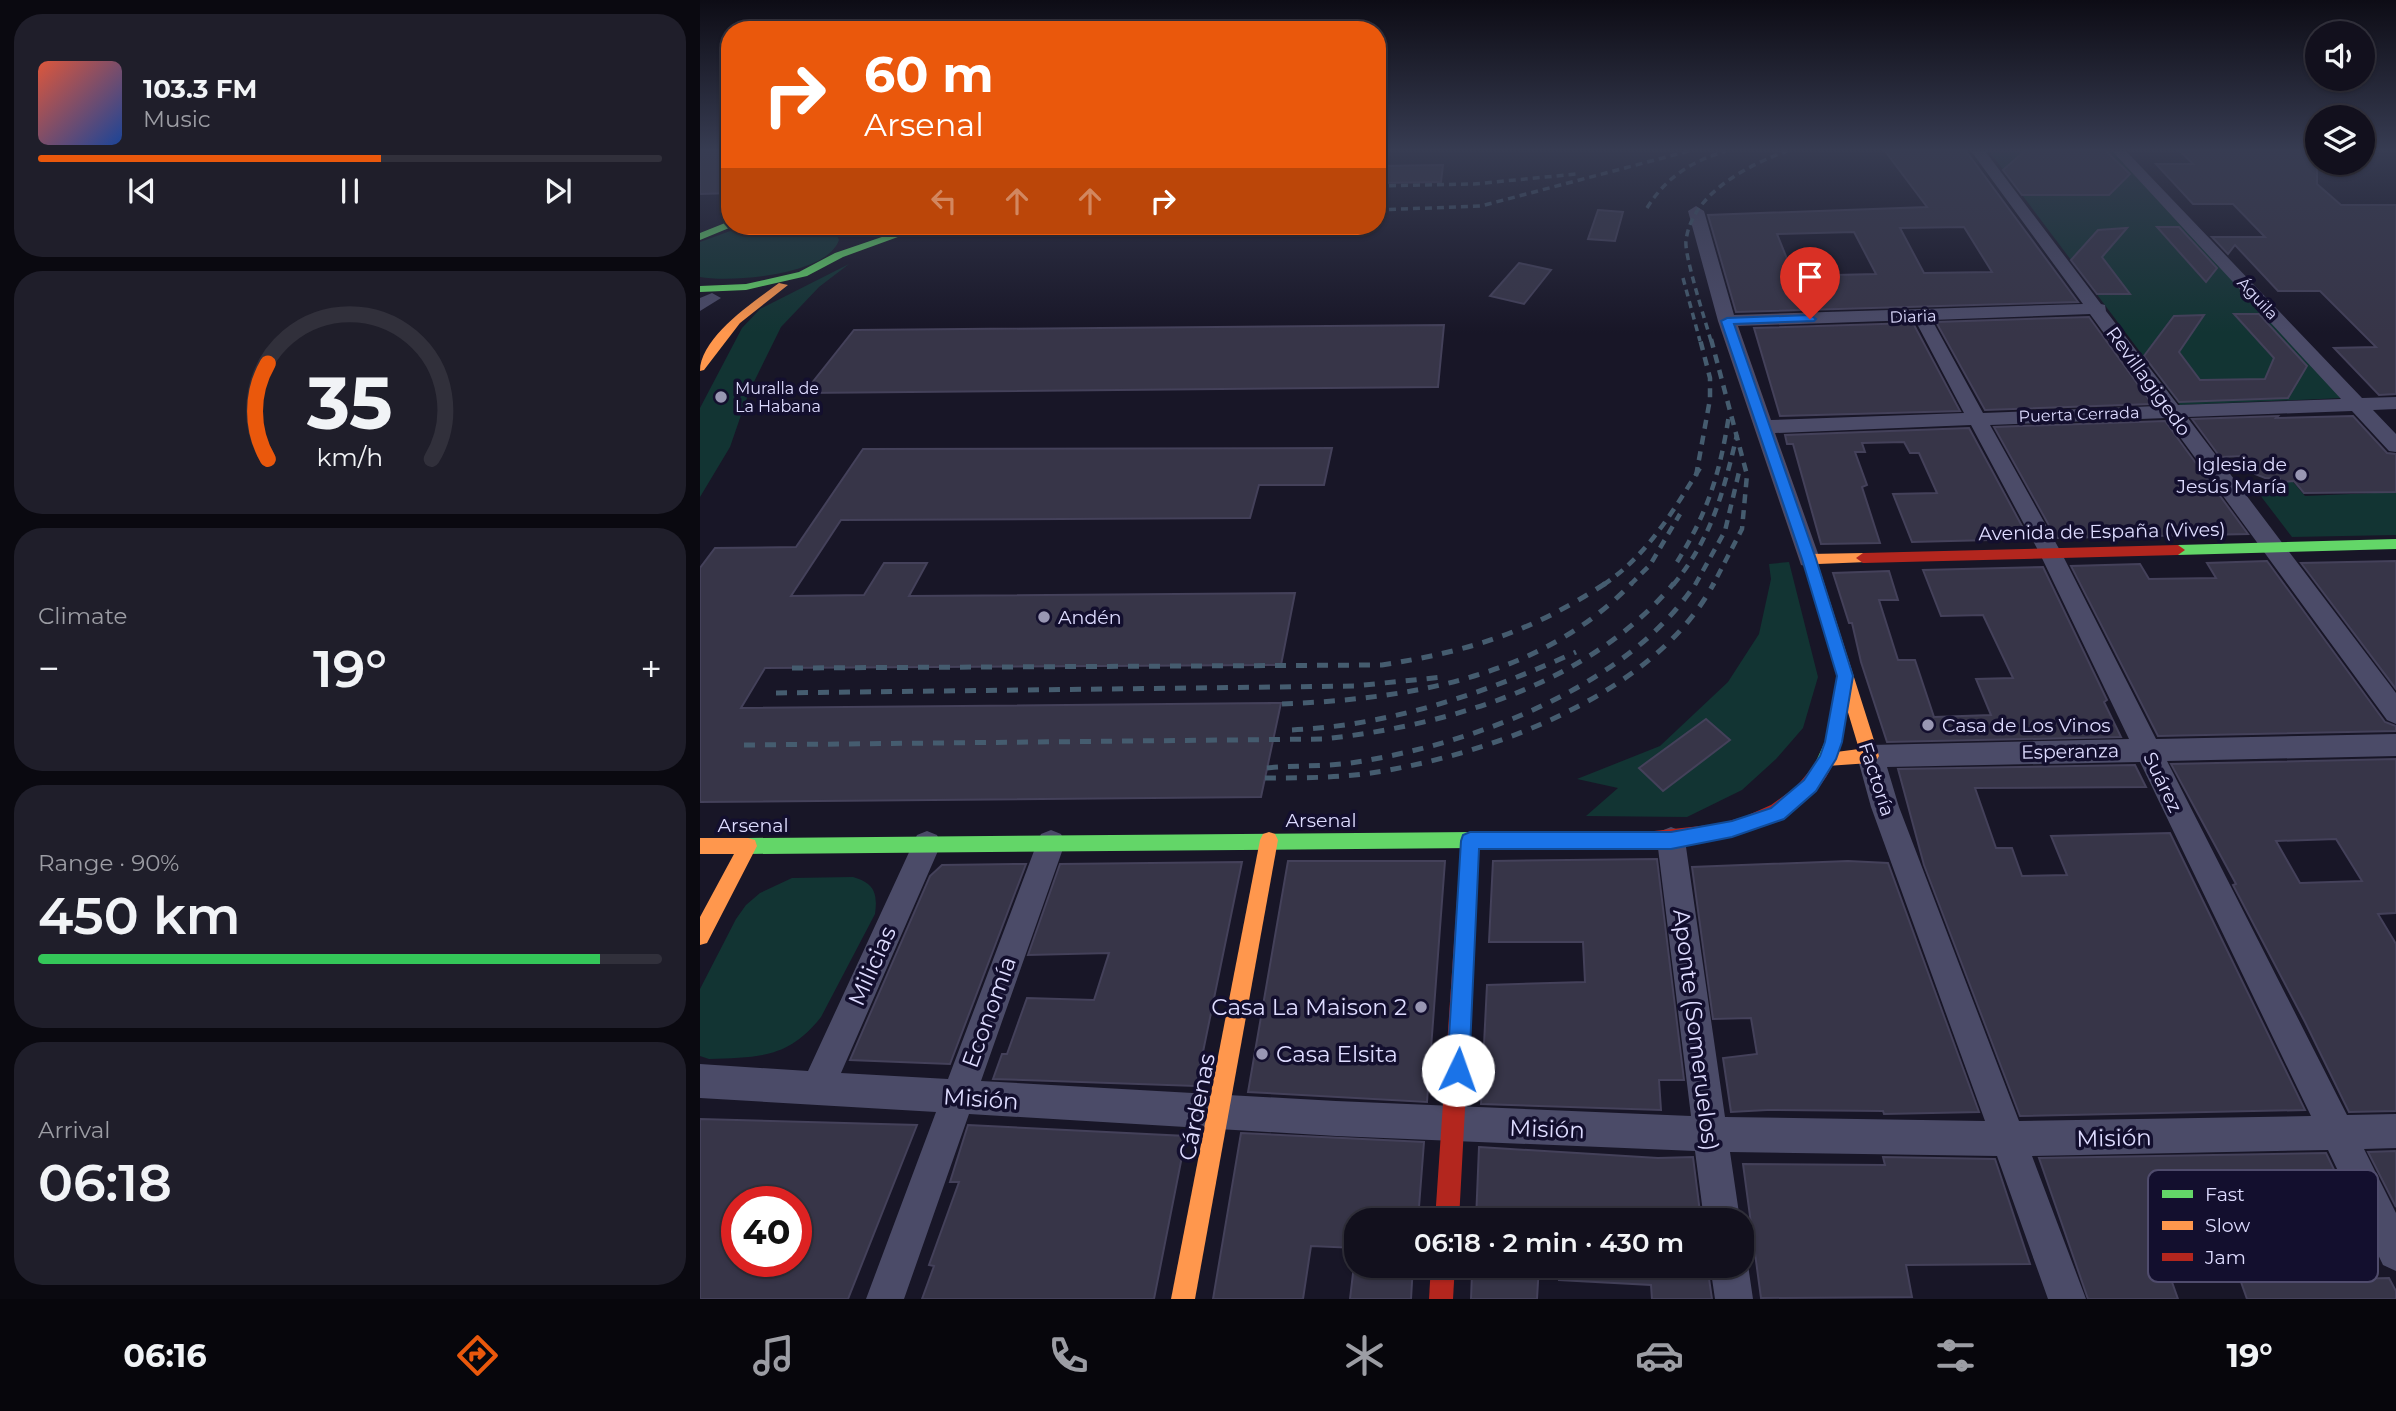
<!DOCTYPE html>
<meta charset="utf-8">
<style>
:root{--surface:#12101d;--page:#1f1e2a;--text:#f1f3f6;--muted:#9c9da4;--line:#31303b;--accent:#ea580c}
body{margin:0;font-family:Montserrat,sans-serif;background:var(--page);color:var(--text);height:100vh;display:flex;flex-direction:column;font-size:26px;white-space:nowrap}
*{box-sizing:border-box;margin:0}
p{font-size:23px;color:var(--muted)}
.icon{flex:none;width:38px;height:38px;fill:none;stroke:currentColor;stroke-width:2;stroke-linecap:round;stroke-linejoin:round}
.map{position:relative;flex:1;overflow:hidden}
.details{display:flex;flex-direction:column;gap:14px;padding:14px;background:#0a0910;width:700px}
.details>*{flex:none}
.guide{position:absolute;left:21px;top:21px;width:665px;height:214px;border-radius:28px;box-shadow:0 2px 5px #0004,0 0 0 2px var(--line);background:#ea580c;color:#fff;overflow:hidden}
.fabs{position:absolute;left:1605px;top:21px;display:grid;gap:14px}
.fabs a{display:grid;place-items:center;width:70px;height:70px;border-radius:50%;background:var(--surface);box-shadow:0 2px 5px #0004,0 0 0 2px var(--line);font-size:35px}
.speed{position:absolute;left:21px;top:1186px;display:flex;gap:14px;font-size:35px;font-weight:700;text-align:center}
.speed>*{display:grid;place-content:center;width:91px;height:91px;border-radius:50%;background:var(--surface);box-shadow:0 2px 5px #0004,0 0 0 2px var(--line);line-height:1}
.speed .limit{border:10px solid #d22;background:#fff;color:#111}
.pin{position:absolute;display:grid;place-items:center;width:60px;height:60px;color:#fff;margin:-72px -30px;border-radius:50% 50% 50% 0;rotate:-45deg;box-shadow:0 0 7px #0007}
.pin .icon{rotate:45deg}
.me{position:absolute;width:77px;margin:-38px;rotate:3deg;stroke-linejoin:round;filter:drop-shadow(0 0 5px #0008)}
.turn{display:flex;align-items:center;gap:24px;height:147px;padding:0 28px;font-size:32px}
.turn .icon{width:91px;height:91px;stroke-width:2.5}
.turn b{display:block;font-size:49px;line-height:60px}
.lanes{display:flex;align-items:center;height:66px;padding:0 28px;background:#0003;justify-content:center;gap:35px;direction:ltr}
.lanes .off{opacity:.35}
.big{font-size:52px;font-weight:600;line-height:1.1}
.details .widget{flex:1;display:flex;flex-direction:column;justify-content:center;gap:10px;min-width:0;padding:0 24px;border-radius:28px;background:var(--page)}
.details .dial{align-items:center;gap:0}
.dial svg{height:182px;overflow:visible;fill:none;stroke:var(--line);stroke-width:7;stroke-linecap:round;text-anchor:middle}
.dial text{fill:var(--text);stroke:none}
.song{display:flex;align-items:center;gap:21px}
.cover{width:84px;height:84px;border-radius:10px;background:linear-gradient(135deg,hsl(10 70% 55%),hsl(220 70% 35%))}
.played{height:7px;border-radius:4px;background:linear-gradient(90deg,var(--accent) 55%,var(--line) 55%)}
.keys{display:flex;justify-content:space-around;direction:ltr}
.heat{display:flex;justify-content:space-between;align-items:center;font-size:38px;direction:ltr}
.charge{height:10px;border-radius:5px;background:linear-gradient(90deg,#34c759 90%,var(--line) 0)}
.trip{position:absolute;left:644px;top:1208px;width:410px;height:70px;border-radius:28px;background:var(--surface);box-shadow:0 2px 5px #0004,0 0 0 2px var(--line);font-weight:600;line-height:70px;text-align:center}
.tabs{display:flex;height:112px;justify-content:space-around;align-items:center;background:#07060c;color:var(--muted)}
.tabs .icon{width:49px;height:49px}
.tabs .on{color:var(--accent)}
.tabs b{font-size:32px;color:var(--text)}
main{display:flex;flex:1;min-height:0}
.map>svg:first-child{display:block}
</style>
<main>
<section class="details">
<div class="widget">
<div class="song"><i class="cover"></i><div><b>103.3 FM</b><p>Music</p></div></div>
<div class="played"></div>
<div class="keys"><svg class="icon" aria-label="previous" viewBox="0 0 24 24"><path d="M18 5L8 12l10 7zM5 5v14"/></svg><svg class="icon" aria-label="pause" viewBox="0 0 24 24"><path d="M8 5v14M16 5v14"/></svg><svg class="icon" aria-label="next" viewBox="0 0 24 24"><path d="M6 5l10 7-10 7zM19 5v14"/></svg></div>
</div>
<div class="widget dial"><svg viewBox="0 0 100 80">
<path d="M14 69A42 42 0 1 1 86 69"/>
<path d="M14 69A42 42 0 0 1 14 27" stroke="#ea580c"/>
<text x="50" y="56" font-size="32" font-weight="700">35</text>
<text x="50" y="72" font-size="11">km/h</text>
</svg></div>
<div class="widget"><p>Climate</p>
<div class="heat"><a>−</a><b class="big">19°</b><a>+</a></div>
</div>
<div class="widget"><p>Range · 90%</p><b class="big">450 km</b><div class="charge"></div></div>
<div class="widget"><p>Arrival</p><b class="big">06:18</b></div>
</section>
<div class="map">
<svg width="1696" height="1299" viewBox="0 0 1696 1299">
<rect width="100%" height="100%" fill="#181627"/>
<g fill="#123433">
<polygon points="1289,151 1412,151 1643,398 1480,405"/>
<path d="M44,226l72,1 19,4 4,9c-12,35 -107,43 -139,37v-35z"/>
<polygon points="149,264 119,287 81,327 49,392 30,447 0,497 0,408 42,328 60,309"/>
<polygon points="1550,482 1593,482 1605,496 1696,492 1696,535 1592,537"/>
<polygon points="1089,562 1118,677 1103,728 1076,759 1042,790 987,817 886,816 918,788 877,779 960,746 1028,682 1059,634 1071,579 1069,564"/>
<path d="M153,877c21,6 25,16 22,37l-54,103c-33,42 -63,40 -112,42l-9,-3v-67l36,-70 10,-14 14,-12 32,-15z"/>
</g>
<g fill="#373548" stroke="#44415a" stroke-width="2" fill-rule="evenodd">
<polygon points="0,151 30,151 30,193 0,194"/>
<path d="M1185,151h81l112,151 -342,10 -28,-97 219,-8zM1264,227l28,45 -68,1 -24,-45zM1154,232l22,42 -82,2 -17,-42z"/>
<polygon points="1325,151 1406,151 1430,174 1409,195 1322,195 1303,170"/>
<polygon points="1480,151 1617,151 1617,184 1641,205 1696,205 1696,394 1679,395 1634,348 1676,347 1620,291 1578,291 1535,245 1528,254 1512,237 1565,237 1533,204 1493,204 1456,164 1493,164"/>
<polygon points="743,165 741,182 677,183 677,166"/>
<polygon points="898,210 923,212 915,241 888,239"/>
<polygon points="1457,227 1479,227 1517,268 1506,282"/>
<polygon points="1427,228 1402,257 1430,294 1397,294 1371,260 1398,230"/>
<polygon points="819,263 851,270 824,304 790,296"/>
<polygon points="1534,314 1559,314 1607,366 1588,398 1479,402 1444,356 1474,316 1504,315 1479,352 1500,380 1565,379 1574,358"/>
<polygon points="1389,317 1452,404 1285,410 1236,322"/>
<polygon points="1213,323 1260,411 1080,416 1054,328"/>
<polygon points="744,325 738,387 104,393 154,330"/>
<polygon points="1578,416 1576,418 1653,416 1687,453 1696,454 1696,492 1604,493 1594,481 1582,482 1580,479 1565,478 1555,474 1544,456 1520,457 1492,419"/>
<polygon points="1465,421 1548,534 1356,538 1294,427"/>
<polygon points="1269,428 1329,539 1212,542 1193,494 1237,493 1219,453 1210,453 1204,442 1162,443 1165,452 1155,452 1167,485 1162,487 1180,543 1121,544 1093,444 1087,444 1085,435"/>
<polygon points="632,448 624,485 559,485 550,518 141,520 91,596 164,595 184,563 227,563 209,596 595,593 581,665 65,668 41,708 581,703 561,797 0,802 0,568 15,548 96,547 163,449"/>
<polygon points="1567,561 1685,722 1696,726 1696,731 1458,736 1371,566 1440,564 1449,579 1516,578 1507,563"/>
<polygon points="1696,561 1696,689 1601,563"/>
<polygon points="1343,567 1407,700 1404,702 1421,737 1187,742 1161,662 1152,623 1149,623 1133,573 1189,571 1198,600 1179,600 1198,660 1215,660 1234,717 1291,715 1276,679 1313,678 1283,615 1241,616 1223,570"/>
<polygon points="1006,719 1030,740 963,791 939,768"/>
<path d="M1696,759v154l-18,1 18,30v167l-47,1 -44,-90 -72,-137 3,-1 -65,-120zM1636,839l26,42 -62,2 -24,-42z"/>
<polygon points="1435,765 1446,787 1275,788 1296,848 1312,848 1322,876 1367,875 1351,836 1470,833 1605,1110 1320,1116 1224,865 1198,769"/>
<polygon points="957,859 984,1080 959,1080 961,1110 781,1104 787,985 885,982 883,942 789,942 793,861"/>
<polygon points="588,861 745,861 727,1102 548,1092"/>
<polygon points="1148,861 1188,863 1279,1112 1184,1114 1183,1111 1067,1110 1031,1112 1023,1058 1057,1054 1051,1018 1013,1019 992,867"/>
<polygon points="542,862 496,1086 293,1079 302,1054 307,1054 327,998 394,1000 409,953 328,955 360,864"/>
<polygon points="315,864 326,864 250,1064 150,1060 230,876 242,865"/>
<path d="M0,1119l217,6 -69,174h-148zM37,1202h59v60h-59z"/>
<polygon points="268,1125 486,1136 454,1299 222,1299 234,1266 229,1265 259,1182 250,1182"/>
<polygon points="541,1133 724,1142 718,1220 656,1220 656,1248 611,1246 603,1299 513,1299"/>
<polygon points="779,1147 958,1158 993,1157 1001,1220 776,1220"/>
<polygon points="1696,1151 1696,1207 1668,1152"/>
<polygon points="1626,1153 1666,1236 1481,1241 1496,1282 1472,1282 1478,1299 1388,1299 1339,1158"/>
<polygon points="1183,1157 1295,1159 1330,1264 1206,1265 1212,1297 1061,1298 1043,1164 1185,1165"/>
<polygon points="654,1265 713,1265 711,1299 650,1299"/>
<polygon points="812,1265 839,1265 837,1299 771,1299 772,1273 812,1275"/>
<polygon points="860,1265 1007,1265 1012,1299 952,1299 951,1285 859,1280"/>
<polygon points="1689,1278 1696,1291 1696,1299 1547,1299 1541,1282"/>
</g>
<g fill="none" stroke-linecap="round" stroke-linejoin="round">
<g fill="#4b4b68" fill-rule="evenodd">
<path d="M1271,151h14l116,153 4,1 1,6 72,94 163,-6 -229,-248h14l236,247 34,-1v12l-23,1 23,24v18l-7,-1 -37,-40 -165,6 209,276v31l-9,-4 -221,-302 -176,7 72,129 94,185 240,-5v22l-229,5 180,354 49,-1v34l-32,1 32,64v58l-13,-6 -55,-115 -296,6 54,143h-38l-51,-143 -267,-4 10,68h-36l-9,-69 -359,-15 -367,-22 -65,185h-38l70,-187 -236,-14v-34l108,7 109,-236 10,-4 10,4 4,9 -100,229 107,6 89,-236 4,-9 10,-4 10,4 4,9 -84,238 355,20 355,15 -34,-276 4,-9 10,-4 10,4 4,9 40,277 260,4 -114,-314 -14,-51 4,-8 9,-3 259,-6 -89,-185 -69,-129 -196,8 45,126 -3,6 -8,2 -8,-2 -83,-244 -30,-110 8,-5 8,5 30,104 349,-11zM1390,314l67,92 -174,7 -51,-93zM1215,320l49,93 -193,7 -33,-94zM1440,762l171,354 -292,5 -120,-314 -12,-40z"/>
<polygon points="12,293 21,298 0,311 0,298"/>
<polygon points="1041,1251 1048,1265 1053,1299 1015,1299 1010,1265 1041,1265"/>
</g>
<g fill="#63d668" fill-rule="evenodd">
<polygon points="30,221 30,226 34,226 0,240 0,233"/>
<polygon points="214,226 228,226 143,257 107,276 46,290 0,292 0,286 46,284 99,272 135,253"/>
<polygon points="1696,539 1696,549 1478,555 1471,550 1478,545"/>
<polygon points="1145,670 1151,671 1153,676 1143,737 1128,773 1122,775 1116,773 1113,768 1127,737 1137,676 1139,671"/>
<polygon points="774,832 780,834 783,840 780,846 774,848 48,854 41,852 39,846 41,840 48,838"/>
</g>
<g fill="#ff974d" fill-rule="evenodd">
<path d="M79,283l9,2 -48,38 -36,47 -4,1c0,-34 55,-70 79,-88z"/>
<polygon points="1163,553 1168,554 1170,558 1168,562 1118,564 1179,756 1176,761 1170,763 1127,766 1121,764 1118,759 1121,754 1159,749 1102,559 1109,554"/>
<polygon points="569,832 575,834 578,840 495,1299 471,1299 560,840 563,834"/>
<polygon points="0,838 48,838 55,840 57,846 7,943 0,945 0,917 34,854 0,854"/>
</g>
<g fill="#b3261e" fill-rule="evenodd">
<polygon points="1478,545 1485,550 1478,555 1163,563 1156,558 1163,553"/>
<path d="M1122,761l6,2 3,5c-49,102 -258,80 -352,80l-20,372h-24l26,-379 3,-6 10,-3 180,-1 65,-7 27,-8 25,-11 25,-18 20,-24z"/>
<polygon points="731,1265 755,1265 753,1299 729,1299"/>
</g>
<g stroke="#455c6f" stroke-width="3.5" stroke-dasharray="7 5" stroke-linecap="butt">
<polyline points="677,186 774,184 876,174"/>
<path d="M947,208c19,-31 45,-47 79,-57"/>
<polyline points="677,210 781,206 989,151"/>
<polyline points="983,278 1000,341"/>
<path d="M1011,341c-5,-18 -27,-86 -25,-100 5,-47 62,-76 101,-90"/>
</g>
<g stroke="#455c6f" stroke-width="4.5" stroke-dasharray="9 7" stroke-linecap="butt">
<polyline points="1011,339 1047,475 1042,529 1013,585"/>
<polyline points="996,476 1010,399 1010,378 1000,339"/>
<path d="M977,562c31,-50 43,-89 52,-147"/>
<path d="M903,585c44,-29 70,-74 97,-117"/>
<polyline points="930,585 950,565 980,514"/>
<path d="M973,585c39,-47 50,-92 64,-150"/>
<polyline points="995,585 1025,531 1039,472"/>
</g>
<g stroke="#455c6f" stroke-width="5" stroke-dasharray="11 10" stroke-linecap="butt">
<path d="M92,668l590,-3c88,-14 149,-33 224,-82"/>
<polyline points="76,693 654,686 743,677"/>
<path d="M582,704c126,-5 259,-26 350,-121"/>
<path d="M592,730c101,-5 193,-37 284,-78"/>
<path d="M44,745l580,-6c126,-14 266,-55 350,-156"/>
<path d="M567,768c30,-3 60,-1 90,-6 118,-19 270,-75 339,-179"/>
<path d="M565,778c35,0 71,0 106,-5 118,-18 284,-78 343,-190"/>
</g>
</g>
<linearGradient id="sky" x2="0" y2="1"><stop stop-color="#0d0c15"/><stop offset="0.45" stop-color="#373c52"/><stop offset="1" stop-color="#373c52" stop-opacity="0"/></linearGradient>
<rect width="1696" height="333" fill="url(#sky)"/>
<polygon fill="#1a73e8" stroke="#114b97" stroke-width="2" points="1110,315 1116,319 1114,321 1034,324 1116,559 1153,676 1142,742 1136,759 1116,791 1084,819 1032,837 971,849 779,849 769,1070 765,1078 758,1081 750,1078 747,1070 761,841 763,835 770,832 971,832 1032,821 1071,808 1104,780 1120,756 1125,742 1137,676 1102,559 1021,321 1027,318"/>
<g fill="#9997b3" stroke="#130f2e" stroke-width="2.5">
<circle cx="21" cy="397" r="7"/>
<circle cx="1601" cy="475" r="7"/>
<circle cx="344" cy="617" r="7"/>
<circle cx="1228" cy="725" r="7"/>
<circle cx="721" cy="1007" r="7"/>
<circle cx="562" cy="1054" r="7"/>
</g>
<g text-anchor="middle" stroke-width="7" stroke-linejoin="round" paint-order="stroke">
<g font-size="16" fill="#dedcff" stroke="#130f2e">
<text transform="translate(1558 298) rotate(47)" y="6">Águila</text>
<text transform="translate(1213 316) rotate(-2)" y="6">Diaria</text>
<text transform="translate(1379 414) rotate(-2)" y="6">Puerta Cerrada</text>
</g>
<g font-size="16" fill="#dedcff" stroke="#130f2e" text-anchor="start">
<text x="35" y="394">Muralla de<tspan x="35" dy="18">La Habana</tspan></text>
</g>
<g font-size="19" fill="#dedcff" stroke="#130f2e">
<text transform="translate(1449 381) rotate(54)" y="7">Revillagigedo</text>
<text transform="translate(1402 531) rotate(-1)" y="7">Avenida de España (Vives)</text>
<text transform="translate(1370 751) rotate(-1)" y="7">Esperanza</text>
<text transform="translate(1177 779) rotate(72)" y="7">Factoría</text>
<text transform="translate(1463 782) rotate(64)" y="7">Suárez</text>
<text x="621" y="827">Arsenal</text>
<text x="53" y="832">Arsenal</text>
</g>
<g font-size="19" fill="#dedcff" stroke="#130f2e" text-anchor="start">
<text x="1587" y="471" text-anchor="end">Iglesia de<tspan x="1587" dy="22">Jesús María</tspan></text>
<text x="358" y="624">Andén</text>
<text x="1242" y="732">Casa de Los Vinos</text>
</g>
<g font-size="23" fill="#dedcff" stroke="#130f2e">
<text transform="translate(172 966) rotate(-66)" y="8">Milicias</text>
<text transform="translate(289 1012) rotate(-70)" y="8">Economía</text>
<text transform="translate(996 1030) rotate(83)" y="8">Aponte (Someruelos)</text>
<text transform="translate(281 1099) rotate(4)" y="8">Misión</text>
<text transform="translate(497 1107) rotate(-79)" y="8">Cárdenas</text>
<text transform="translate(847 1129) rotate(2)" y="8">Misión</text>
<text transform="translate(1414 1138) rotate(-1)" y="8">Misión</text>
</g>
<g font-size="23" fill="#dedcff" stroke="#130f2e" text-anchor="end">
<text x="707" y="1015">Casa La Maison 2</text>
<text x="576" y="1062" text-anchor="start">Casa Elsita</text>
</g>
</g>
<rect x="1448" y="1170" width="230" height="112" rx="10" fill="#130f2e" stroke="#504c6d" stroke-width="2"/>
<rect x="1462" y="1190" width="31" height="8" fill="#63d668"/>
<rect x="1462" y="1221" width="31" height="9" fill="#ff974d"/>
<rect x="1462" y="1253" width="31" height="8" fill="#b3261e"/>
<g font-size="19" fill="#dedcff">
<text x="1505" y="1201">Fast</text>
<text x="1505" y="1232">Slow</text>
<text x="1505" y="1264">Jam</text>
</g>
</svg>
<div class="fabs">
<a><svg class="icon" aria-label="sound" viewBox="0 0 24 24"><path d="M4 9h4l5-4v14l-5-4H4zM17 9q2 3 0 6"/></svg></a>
<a><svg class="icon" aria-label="layers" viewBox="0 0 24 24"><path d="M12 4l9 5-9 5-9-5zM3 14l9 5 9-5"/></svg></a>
</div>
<div class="speed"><div class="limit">40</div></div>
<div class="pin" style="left:1110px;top:319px;background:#d93025"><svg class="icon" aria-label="arrive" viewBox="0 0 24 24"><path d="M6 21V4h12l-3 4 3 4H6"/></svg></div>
<svg class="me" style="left:758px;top:1070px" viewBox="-20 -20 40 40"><circle r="19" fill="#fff"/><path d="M0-13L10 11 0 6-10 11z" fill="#1a73e8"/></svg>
<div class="trip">06:18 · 2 min · 430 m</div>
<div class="guide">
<div class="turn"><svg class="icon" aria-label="right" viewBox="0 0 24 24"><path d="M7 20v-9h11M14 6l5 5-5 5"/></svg><div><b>60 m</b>Arsenal</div></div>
<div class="lanes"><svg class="icon off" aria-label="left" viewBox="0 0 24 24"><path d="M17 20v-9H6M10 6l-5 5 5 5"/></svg><svg class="icon off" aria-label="ahead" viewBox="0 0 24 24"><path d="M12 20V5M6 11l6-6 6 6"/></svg><svg class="icon off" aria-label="ahead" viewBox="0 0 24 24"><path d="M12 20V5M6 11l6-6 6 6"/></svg><svg class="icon" aria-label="right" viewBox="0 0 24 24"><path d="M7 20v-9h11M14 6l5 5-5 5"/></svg></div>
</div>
</div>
</main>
<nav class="tabs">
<b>06:16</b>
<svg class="icon on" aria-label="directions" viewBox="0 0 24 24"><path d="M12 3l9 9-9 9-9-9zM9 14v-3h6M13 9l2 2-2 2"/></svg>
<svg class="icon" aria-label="music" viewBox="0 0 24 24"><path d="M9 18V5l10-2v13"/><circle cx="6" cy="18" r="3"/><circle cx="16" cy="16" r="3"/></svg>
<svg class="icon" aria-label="phone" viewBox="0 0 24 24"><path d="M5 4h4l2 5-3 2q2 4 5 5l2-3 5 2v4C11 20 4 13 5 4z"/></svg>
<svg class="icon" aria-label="climate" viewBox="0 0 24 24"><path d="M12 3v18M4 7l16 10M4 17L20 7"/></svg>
<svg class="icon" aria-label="car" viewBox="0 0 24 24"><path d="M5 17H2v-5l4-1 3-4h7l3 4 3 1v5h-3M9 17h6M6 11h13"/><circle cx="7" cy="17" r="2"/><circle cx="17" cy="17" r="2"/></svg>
<svg class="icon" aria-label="filters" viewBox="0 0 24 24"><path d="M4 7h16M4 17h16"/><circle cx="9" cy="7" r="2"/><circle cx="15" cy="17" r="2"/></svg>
<b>19°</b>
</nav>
